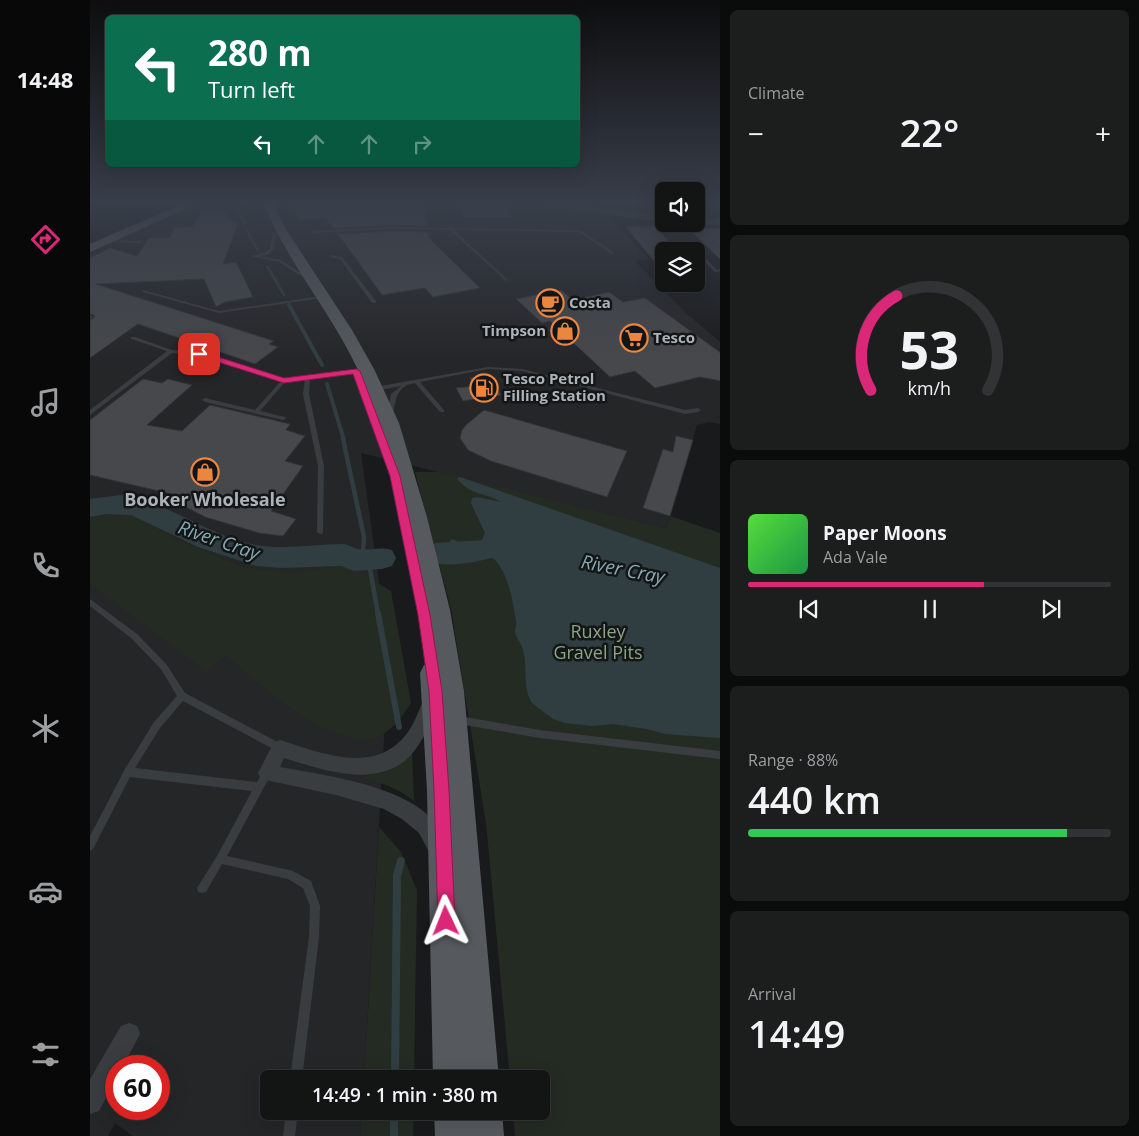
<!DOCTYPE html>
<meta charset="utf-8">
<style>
:root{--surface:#131414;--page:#1c1d1d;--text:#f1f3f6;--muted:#9d9ea0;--line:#323334;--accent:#db2777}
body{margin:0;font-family:"Open Sans",sans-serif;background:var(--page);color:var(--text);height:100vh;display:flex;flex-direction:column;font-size:19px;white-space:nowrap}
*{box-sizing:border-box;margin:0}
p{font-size:16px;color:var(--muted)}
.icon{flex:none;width:28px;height:28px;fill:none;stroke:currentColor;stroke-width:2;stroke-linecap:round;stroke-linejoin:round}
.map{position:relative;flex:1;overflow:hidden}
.drawer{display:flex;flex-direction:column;gap:10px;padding:10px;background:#0a0b0b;width:419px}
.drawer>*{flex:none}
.top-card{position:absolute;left:15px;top:15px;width:475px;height:152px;border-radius:8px;box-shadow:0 5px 20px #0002,0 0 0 1px var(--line);background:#0b6e4f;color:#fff;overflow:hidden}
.tools{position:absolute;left:565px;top:182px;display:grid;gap:10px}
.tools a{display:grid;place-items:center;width:50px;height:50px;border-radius:8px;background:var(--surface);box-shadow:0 5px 20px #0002,0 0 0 1px var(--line);font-size:25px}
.speed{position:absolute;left:15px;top:1055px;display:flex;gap:10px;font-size:25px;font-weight:700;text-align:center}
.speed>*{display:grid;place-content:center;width:65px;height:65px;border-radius:50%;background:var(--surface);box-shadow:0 5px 20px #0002,0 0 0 1px var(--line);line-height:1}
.speed .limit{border:8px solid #d22;background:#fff;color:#111}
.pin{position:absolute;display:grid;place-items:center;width:42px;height:42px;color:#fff;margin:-21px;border-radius:10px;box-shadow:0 2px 8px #0006}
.me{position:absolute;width:55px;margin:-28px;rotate:358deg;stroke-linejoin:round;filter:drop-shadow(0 0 4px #0008)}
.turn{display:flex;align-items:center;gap:18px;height:105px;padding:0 20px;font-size:22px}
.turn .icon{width:65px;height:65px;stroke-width:2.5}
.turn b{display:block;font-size:35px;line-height:42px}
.lanes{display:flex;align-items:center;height:48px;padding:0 20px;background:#0003;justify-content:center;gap:25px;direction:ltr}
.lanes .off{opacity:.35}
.big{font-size:38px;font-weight:600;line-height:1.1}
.drawer .tile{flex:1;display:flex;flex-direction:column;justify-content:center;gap:8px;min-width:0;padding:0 18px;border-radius:8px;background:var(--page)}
.drawer .dial{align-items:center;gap:0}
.dial svg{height:130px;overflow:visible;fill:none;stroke:var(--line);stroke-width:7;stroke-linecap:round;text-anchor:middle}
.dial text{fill:var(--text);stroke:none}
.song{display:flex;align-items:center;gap:15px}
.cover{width:60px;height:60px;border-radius:8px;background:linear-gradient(135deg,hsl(110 70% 55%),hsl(140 70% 35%))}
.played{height:5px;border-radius:2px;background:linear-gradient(90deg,var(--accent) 65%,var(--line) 65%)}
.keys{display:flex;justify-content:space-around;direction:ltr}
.heat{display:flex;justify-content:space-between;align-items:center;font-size:28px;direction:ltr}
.charge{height:8px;border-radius:4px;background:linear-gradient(90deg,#34c759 88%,var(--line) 0)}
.trip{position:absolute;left:170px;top:1070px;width:290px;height:50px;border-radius:8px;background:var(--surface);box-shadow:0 5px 20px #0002,0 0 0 1px var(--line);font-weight:600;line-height:50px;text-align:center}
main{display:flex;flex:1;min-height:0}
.tab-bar{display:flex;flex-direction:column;width:90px;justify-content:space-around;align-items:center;background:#080808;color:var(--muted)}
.tab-bar .icon{width:35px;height:35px}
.tab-bar .current{color:var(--accent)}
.tab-bar b{font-size:22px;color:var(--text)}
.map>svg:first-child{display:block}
</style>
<main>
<nav class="tab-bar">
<b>14:48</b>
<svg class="icon current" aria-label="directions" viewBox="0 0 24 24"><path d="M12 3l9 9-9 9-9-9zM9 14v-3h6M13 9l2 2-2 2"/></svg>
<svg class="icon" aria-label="music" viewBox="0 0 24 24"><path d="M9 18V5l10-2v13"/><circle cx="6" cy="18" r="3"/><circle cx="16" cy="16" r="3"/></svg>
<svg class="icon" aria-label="phone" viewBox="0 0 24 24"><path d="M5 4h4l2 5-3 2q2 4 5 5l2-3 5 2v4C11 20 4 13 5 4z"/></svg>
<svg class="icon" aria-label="climate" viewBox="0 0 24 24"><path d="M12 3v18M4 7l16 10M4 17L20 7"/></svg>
<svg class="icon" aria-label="car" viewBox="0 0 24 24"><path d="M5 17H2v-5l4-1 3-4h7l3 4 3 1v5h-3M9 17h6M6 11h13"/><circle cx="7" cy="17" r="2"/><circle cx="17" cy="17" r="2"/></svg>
<svg class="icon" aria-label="filters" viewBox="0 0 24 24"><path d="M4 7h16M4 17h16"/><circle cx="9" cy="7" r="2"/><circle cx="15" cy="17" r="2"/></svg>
</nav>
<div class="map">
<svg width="631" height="1136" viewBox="0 0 631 1136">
<rect width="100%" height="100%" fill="#191a1b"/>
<path fill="#252628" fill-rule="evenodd" d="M107,203h343l67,12 42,44 -13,3 49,50 35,30v82l-11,-2 -12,3 -31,103 -305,-75 28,201 -25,425h-95v32h93l-2,25h-227l-18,-13 -7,13h-18v-887zM26,1066h43v43h-43z"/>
<g fill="#242b23">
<polygon points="140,203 156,203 165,227 152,225"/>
<polygon points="455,203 574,203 574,218"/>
<polygon points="606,203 630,203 630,211 611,221 606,221"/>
<polygon points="153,227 167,231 173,249 167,252"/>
<polygon points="171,262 183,267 198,295 193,297"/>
<polygon points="325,472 351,472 576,528 580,516 630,533 630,1136 425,1136 423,1111 451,1111 451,1079 420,1079 396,823 361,609"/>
<path d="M32,509l20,6 33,24 64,27 53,7 55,-8 44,26 20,112c-13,19 -19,29 -42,37 -4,2 -10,0 -15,-1 -51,-12 -89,-51 -128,-84l-19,17 -117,-88v-66l7,-7z"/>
<path d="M322,752l2,49c-16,-13 -32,-18 -52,-23l24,-8z"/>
<polygon points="289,827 311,852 327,890 324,1079 274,1079"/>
<polygon points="272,1111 324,1111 323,1136 270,1136"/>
</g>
<path fill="#313e41" d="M370,477l260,91v170l-55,-4 -18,-5 -34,-5 -22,2 -26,-3 -12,-4 -21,-16c-10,-16 -4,-37 -9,-53 -1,-6 -7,-12 -8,-18 0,-4 2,-7 1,-11 -5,-32 -15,-90 -59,-58l-2,-3 -7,-2 -3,-11 7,-8 14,6 15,-3 4,-9 -14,-30 1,-5 5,-1 24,5c-17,-11 -26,-4 -43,-22l-1,-2z"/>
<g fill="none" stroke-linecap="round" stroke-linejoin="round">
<g stroke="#313e41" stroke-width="2.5">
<polyline points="144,203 155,224"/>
<polyline points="156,229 167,249"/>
<polyline points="177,266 194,295"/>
</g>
<g stroke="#313e41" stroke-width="4">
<polyline points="199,305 232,365"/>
<polyline points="237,384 254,440"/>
</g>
<polyline stroke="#313e41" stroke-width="4.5" points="253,439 274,537 273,551 264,560 280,569 288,614"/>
<polyline stroke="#313e41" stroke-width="6" points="288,613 309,727"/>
<g stroke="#313e41" stroke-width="8">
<polyline points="305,1079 307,876 311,861"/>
<polyline points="304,1111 304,1136"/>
</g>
<g fill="#313e41" fill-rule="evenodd">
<path d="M31,495c48,7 87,41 135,50 30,5 59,-1 88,-1 5,1 9,4 14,5 12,2 21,-3 34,1l4,8 -4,8 -10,3 -28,2 -13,-5 -59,2 -26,-2 -58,-19 -67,-32 -24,-1 -17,3v-18z"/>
<path d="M394,540l10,3 4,7 -4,7c-19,6 -49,11 -68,4l-4,-7 4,-7 10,-4z"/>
</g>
</g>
<g fill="#46484b" stroke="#333437">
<polygon points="202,203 334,203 337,226 302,225 243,228 236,219 232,218 208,220"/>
<polygon points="370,204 416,204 421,218 373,218"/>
<polygon points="126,211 139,212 137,216 148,224 133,264 146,262 163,297 135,302 126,307 114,279 6,284 184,341 179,344 188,347 165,364 48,324 0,358 0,320 5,317 4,315 0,314 0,258 20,248 47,256 59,238 79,238 85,228 102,227 111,212"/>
<polygon points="565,226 587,251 574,251 574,273 536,227"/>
<polygon points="631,228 631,260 599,229"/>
<polygon points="302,231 338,232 339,238 390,288 343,297 335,288 292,295 248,234"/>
<polygon points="471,290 483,300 519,292 533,302 555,298 631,353 631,381 610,377 565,388 545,371 520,377 460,321 452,323 426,299"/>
<polygon points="399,375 411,395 373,401 366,388 384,386 380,378"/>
<polygon points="53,379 72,383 78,379 102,385 57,425 92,431 120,405 200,424 196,430 215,436 195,461 213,466 181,511 206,519 193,536 169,533 115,517 83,500 86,495 0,475 0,420"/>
<polygon points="394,410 537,451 517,497 401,461 378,450 370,438 372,430 376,425"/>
<polygon points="586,436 603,440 580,516 553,508 573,449 583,452"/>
</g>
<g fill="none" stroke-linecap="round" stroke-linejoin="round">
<g fill="#3a3d40" fill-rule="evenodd">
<polygon points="631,205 631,208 606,222 606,219"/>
<polygon points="302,227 358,228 360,227 362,228 490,230 525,253 522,254 489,232 364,230 417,279 417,281 416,281 360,230 302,229 224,233 222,232 224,231"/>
<polygon points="183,233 186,234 184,249 177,255 169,256 191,260 211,273 211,275 209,275 189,262 161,256 175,253 180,249"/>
<polygon points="17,240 50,241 52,242 50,243 16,242 16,240"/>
<polygon points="597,241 599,241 627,270 631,269 631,271 625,272 606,253 606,251 605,251 597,243"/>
<polygon points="240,255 252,257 286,301 286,303 282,303 250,259 240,257"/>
<polygon points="53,290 129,311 225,297 227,298 225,299 129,313 53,292"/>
<polygon points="0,316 3,316 3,317 0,318"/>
<polygon points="41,337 45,337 82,350 111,353 194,378 268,370 268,371 266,372 220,378 219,394 234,466 233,532 232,534 230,534 227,532 228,466 213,394 215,379 196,381 170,411 195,417 196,418 193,420 115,402 112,400 115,398 165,410 191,381 109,355 82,353 0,415 0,410 77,351 41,339"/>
<path d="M398,367l34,2 163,41 13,-2 3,2 -3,2 -13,2 -163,-43 -34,-2 -68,13 24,28v2h-4l-25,-29c-18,3 -19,15 -22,31l-3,2 -2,-1 -1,-1 4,-20 10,-8 -26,5 -3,-2 3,-2z"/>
<polygon points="0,599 47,634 77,665 95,693 193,745 194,748 193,751 190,752 187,751 93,701 70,728 45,768 167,782 174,770 177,769 180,770 181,773 180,776 137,856 203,871 221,881 230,906 229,937 212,1079 200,1079 219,937 220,906 213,888 198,879 132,864 116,892 112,893 108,892 107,888 127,856 162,791 40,777 3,849 0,851 0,836 35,769 64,722 87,696 71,669 41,638 0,606"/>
<polygon points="369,716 450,730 631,751 631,759 450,738 369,724 366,723 365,720 366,717"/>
<polygon points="196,1111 208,1111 205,1136 193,1136"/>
</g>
<g fill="#3a3d40" fill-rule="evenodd">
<path d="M340,696l6,3 2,5c-7,18 -14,36 -27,51 -33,35 -88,15 -127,3l-4,9c43,8 121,18 152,52 5,6 9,16 13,24l-3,7 -7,3 -7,-3 -9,-17 -17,-14 -18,-10 -48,-14 -75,-16 -3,-6 16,-31 6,-2c35,11 85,32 117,4 14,-11 20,-29 27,-45z"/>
<polygon points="39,1023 47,1026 50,1034 33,1066 26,1066 26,1079 9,1111 0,1114 0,1079 31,1026"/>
</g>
<g fill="#3a3d40" fill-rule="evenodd">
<polygon points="449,203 475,203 574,216 574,222 453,206"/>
<polygon points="606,218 631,219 631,225 606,224"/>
</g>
<g fill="#565a5f" fill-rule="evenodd">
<polygon points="94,203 109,203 0,252 0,244"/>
<path d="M175,203h11l-1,3 10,22 67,102 22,39 25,54 28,94 23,93 14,81 35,388h-66l-6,-289 -7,-117 4,-8 10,-3c-15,-99 -34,-201 -76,-292 -26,-57 -70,-106 -93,-164z"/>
<polygon points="344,1111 412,1111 414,1136 345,1136"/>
</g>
</g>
<linearGradient id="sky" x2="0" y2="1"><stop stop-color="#0e0e0f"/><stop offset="0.56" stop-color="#383e4a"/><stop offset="1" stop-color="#383e4a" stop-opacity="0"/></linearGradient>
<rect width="631" height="362" fill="url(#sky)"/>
<polygon fill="#db2777" stroke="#8e194d" points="109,351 194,378 266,369 270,371 310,476 340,615 352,691 359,790 365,921 362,927 356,930 350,927 348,921 344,790 339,691 328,615 300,476 263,374 194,383 106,355 105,354"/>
<defs>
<g id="cafe-ring" transform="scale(1.4375)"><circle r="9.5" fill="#141516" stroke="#eb8641" stroke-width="1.5"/><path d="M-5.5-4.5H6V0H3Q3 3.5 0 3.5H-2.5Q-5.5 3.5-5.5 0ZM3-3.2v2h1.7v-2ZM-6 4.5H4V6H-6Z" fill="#eb8641"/></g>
<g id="shop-ring" transform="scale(1.4375)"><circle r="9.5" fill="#141516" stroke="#eb8641" stroke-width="1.5"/><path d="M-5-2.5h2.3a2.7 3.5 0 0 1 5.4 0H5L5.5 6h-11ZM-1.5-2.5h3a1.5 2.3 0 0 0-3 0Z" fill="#eb8641"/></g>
<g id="supermarket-ring" transform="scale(1.4375)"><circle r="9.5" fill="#141516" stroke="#eb8641" stroke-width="1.5"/><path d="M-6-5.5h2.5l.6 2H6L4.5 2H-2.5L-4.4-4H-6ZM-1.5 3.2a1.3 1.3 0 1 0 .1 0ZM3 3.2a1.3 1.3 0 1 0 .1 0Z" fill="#eb8641"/></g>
<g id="fuel-ring" transform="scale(1.4375)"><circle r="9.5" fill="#141516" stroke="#eb8641" stroke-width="1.5"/><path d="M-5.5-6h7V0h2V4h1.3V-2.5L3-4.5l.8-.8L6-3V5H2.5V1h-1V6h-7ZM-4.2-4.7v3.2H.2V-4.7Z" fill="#eb8641"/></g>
</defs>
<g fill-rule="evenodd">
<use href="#cafe-ring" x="460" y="303"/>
<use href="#shop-ring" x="475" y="331"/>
<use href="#supermarket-ring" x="544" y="338"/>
<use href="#fuel-ring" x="394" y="388"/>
<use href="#shop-ring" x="115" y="472"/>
</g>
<g text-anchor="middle" stroke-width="5" stroke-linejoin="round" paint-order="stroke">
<g font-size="15" font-weight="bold" fill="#acb4ba" stroke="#141516" text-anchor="start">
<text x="479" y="308">Costa</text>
<text x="456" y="336" text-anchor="end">Timpson</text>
<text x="563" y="343">Tesco</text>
<text x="413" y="384">Tesco Petrol<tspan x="413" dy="17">Filling Station</tspan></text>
</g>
<g font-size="18" font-weight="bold" fill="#acb4ba" stroke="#141516">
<text x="115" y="506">Booker Wholesale</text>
</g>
<g font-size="18" fill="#8aa484" stroke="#141516">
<text x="508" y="638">Ruxley<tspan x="508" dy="21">Gravel Pits</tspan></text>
</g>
<g font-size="19" font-style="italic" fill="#85a9b3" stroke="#141516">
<text transform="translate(129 540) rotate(19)" y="7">River Cray</text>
<text transform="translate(533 569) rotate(11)" y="7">River Cray</text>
</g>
</g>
</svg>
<div class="tools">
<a><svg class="icon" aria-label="sound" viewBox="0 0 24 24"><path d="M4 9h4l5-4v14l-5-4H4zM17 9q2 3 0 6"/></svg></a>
<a><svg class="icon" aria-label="layers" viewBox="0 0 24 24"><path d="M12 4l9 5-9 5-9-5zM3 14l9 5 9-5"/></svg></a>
</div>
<div class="speed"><div class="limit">60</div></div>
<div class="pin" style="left:109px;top:354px;background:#d93025"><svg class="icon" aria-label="arrive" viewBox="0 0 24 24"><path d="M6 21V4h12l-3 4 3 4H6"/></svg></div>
<svg class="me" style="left:356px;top:921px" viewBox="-20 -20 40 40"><path d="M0-17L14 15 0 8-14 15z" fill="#db2777" stroke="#fff" stroke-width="4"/></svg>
<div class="trip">14:49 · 1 min · 380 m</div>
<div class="top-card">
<div class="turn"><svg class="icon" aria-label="left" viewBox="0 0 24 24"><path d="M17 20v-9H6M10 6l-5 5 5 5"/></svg><div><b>280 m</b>Turn left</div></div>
<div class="lanes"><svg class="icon" aria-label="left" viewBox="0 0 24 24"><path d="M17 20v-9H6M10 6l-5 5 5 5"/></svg><svg class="icon off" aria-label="ahead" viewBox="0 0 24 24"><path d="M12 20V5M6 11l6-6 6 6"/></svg><svg class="icon off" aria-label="ahead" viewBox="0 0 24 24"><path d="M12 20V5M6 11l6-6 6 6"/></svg><svg class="icon off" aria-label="right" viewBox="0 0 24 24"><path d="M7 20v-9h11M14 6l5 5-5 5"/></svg></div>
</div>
</div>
<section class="drawer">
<div class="tile"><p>Climate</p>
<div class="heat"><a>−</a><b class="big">22°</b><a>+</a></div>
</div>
<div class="tile dial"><svg viewBox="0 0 100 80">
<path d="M14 69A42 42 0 1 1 86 69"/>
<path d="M14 69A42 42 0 0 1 30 11" stroke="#db2777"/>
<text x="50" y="56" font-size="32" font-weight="700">53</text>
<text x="50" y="72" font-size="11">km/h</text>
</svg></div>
<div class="tile">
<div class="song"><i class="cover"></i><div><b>Paper Moons</b><p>Ada Vale</p></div></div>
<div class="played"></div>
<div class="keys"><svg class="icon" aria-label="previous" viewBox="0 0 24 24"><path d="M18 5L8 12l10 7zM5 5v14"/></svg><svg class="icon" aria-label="pause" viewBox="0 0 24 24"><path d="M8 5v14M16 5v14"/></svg><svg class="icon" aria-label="next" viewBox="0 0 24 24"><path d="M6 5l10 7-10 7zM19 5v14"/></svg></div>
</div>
<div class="tile"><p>Range · 88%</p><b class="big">440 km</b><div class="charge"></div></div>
<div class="tile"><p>Arrival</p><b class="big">14:49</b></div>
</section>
</main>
